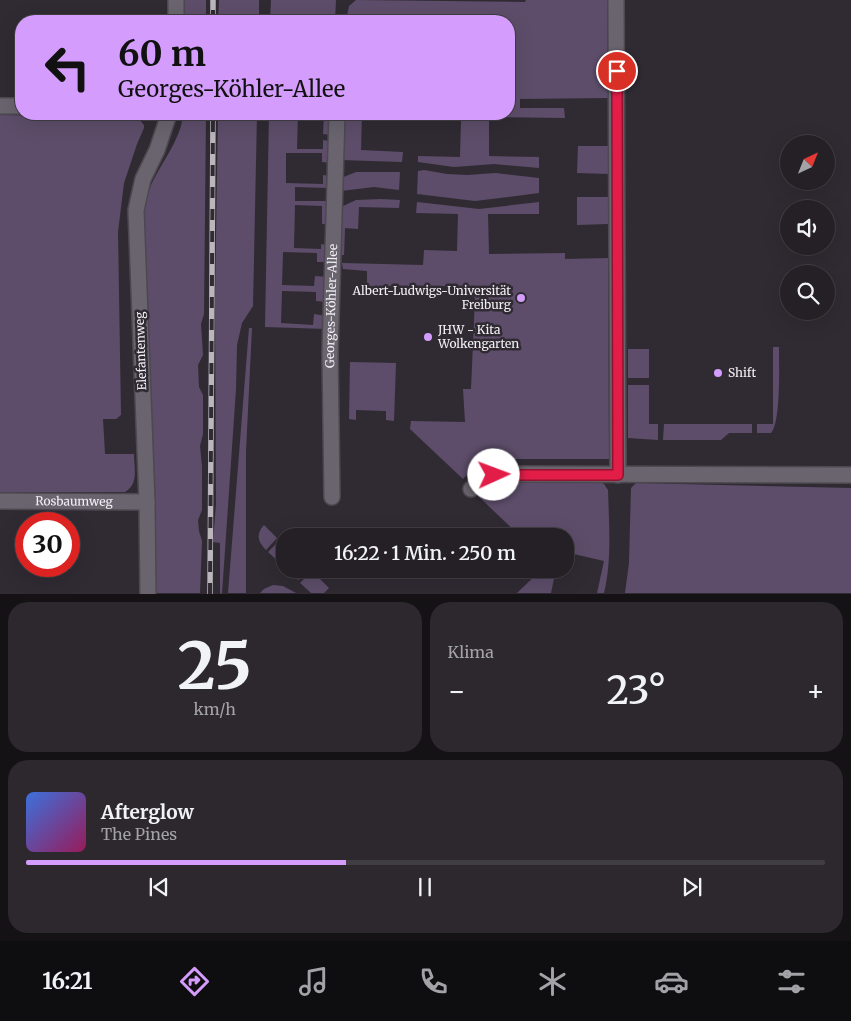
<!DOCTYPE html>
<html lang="de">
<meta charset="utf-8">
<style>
:root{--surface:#242026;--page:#2c282e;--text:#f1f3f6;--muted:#a3a3a7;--line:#413e43;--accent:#d49cfc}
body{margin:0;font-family:Merriweather,serif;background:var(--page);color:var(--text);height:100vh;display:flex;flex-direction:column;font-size:19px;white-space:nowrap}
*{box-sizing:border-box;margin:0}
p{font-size:16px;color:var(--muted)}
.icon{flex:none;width:28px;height:28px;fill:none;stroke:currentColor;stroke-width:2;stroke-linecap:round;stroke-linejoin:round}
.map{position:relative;height:594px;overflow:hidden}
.details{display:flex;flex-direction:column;gap:8px;padding:8px;background:#141215;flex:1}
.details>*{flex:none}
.guide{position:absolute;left:15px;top:15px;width:500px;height:105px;border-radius:20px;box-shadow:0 5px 20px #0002,0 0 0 1px var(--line);background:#d49cfc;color:#111;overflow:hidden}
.needle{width:32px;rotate:43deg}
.buttons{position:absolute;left:780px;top:135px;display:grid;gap:10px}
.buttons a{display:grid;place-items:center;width:55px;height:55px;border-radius:50%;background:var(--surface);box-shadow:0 5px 20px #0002,0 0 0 1px var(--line);font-size:25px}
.speed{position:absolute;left:15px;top:512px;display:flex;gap:10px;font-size:25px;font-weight:700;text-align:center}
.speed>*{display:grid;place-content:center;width:65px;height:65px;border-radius:50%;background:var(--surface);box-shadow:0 5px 20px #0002,0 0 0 1px var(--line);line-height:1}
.speed .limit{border:8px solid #d22;background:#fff;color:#111}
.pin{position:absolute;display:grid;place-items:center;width:42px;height:42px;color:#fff;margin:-21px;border:2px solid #fff;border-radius:50%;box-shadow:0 1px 5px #0007}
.me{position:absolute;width:55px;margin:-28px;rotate:88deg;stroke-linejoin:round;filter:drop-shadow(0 0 4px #0008)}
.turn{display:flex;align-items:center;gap:18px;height:105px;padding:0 20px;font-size:22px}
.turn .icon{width:65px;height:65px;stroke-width:2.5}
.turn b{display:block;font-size:35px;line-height:42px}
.big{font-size:38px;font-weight:600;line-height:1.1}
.details .tile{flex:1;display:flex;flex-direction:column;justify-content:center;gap:8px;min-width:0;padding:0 18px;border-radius:20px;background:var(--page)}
.details .dial{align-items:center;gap:0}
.dial b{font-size:65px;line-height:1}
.song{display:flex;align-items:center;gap:15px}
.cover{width:60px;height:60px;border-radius:8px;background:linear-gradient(135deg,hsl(220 70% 55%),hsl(330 70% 35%))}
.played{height:5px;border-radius:2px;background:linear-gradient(90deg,var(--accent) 40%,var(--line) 40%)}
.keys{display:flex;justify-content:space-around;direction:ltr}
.heat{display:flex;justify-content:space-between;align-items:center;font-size:28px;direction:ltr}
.details .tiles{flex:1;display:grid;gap:8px;grid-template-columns:1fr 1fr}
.tile:last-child{grid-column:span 2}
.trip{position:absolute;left:276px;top:528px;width:298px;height:50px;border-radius:20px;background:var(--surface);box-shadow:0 5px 20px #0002,0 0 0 1px var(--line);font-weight:600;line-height:50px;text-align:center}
.menu{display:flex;height:80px;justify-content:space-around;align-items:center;background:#0e0d0f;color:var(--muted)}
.menu .icon{width:35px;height:35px}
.menu .current{color:var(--accent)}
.menu b{font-size:22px;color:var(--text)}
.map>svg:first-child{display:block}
</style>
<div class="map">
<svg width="851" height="594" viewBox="0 0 851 594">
<rect width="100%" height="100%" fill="#302b33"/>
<g fill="#5d4d6a">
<rect x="184" y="0" width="22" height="21"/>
<polygon points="219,0 259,0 259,21 218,21"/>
<polygon points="271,0 336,0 335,21 270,21"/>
<polygon points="356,0 525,2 526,0 607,0 608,98 520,99 520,108 564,108 565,118 489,117 489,156 539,157 539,168 494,164 454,167 418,162 418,156 460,157 461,120 419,118 419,114 397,114 509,114 509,21 346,21 349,6"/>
<path d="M183,114h23l-2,200 -3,10 2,31 -5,10 1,22 4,8v39l-3,12 2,20v44l-4,10 1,11 3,10 -2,52h-45l-12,-363c1,-13 1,-29 7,-42 10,-25 31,-47 33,-74z"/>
<polygon points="218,114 257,114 253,306 242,323 237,345 236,389 222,594 220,593 220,543 213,542 216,504 215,300"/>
<polygon points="269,114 298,114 297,149 323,149 323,140 330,141 330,163 322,162 322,153 286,153 286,183 323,184 323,175 329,176 328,188 295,187 295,201 328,201 328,224 322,224 322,206 295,205 294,248 321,249 321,244 327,245 327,262 317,262 317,253 283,252 282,285 314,286 315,276 328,277 327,302 316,301 316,292 282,291 281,323 313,325 314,314 327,316 327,329 265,327"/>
<polygon points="324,114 332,114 331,135 323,134"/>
<polygon points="342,114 362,114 361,150 403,152 402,162 341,160"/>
<path d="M0,115l125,2 13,1 6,7v3l-7,16 -13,39 -6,49 3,183 -5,4h-13l2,35h29c0,14 5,30 -9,38h-125z"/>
<polygon points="578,146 608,146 609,174 577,173"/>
<polygon points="424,170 447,174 467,175 496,173 539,178 539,193 475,201 417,194 418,171"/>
<polygon points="356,172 400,172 399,190 374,187 341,191 341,178"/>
<polygon points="577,197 608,197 608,224 577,225"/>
<polygon points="381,199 400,200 399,208 359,207 358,229 345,228 344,255 339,255 341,207 356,200"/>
<path d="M417,202l62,7 60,-7v12h-51l1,40 76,-1v6l43,-1 1,201h-110c-16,3 -25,9 -36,20l-53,-50 1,-8 54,1 -2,-33h8l4,-91 -10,-12h-98v-15l-24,-2 -1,-6 81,2 1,-15 33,1 1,-37 -42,-1z"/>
<polygon points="249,328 252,328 246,451 246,593 228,593"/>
<path d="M773,347h6c0,16 2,76 -8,86h-14v-9h16z"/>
<rect x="628" y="349" width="21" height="29"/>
<polygon points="350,362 396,363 394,421 386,420 386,411 356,410 356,420 349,419"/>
<polygon points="628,385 649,385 649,424 658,424 658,440 628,438"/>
<polygon points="664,424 752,424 752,433 729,433 721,440 663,440"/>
<path d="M508,480l91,1 5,3 4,6c1,35 4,70 -4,103h-7l7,-32 -39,-9v-16h-45l-43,-41c9,-10 18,-13 31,-15z"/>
<polygon points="636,483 851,488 851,593 625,593 629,563 631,488"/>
<path d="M264,525l13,13 -11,12c-9,-9 -10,-16 -2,-25z"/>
<polygon points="280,540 285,545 285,561 282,565 268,552"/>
<polygon points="286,569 309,569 298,580"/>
<polygon points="542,569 556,569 551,593 517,593"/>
<polygon points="312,571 329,588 324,593 311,593 300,583"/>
<polygon points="273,585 283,586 296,593 260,593 264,589"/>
</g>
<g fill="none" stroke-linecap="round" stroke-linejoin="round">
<g stroke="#4d484f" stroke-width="18">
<g id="minor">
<polyline points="616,0 618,475"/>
<polyline points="176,21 176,0"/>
<polyline points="0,106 21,106"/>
<path d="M471,489c16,-14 24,-14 45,-15l335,1"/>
<path id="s1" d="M332,497l-2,-144 7,-239"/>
<path id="s2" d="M0,501l147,1"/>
<polyline points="148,594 147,502 136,210 143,179 157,150 169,114"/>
</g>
</g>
<use href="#minor" stroke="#69646e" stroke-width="15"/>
<g stroke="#bab6bc" stroke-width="5.5">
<g id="rail">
<polyline points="213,21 213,0"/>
<polyline points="210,594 213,114"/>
</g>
</g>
<use href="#rail" stroke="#302b33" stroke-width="4" stroke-dasharray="11" stroke-linecap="butt"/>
</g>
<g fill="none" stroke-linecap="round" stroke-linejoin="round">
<g stroke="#92132f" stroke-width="12">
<polyline id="route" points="494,475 618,475 617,71"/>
</g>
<use href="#route" stroke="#e11d48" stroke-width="9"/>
</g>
<g fill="#d49cfc" stroke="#302b33" stroke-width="2">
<circle cx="521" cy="298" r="5"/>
<circle cx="428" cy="337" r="5"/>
<circle cx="718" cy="373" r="5"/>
</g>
<g text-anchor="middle" stroke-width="5" stroke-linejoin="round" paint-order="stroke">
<g font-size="12" fill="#f3f0f5" stroke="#302b33" text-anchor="start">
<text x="511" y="295" text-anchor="end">Albert-Ludwigs-Universität<tspan x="511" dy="14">Freiburg</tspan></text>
<text x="438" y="334">JHW - Kita<tspan x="438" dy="14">Wolkengarten</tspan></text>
<text x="728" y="377">Shift</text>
</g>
<g font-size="12" fill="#f3f0f5" stroke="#302b33">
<text dy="4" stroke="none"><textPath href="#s1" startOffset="191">Georges-Köhler-Allee</textPath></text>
<text transform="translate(141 351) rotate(-92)" y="4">Elefantenweg</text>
<text dy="4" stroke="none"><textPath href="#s2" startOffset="74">Rosbaumweg</textPath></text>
</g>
</g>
</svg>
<div class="buttons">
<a><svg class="needle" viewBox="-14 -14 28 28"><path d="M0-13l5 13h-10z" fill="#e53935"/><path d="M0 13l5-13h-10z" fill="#a3a3a7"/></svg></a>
<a><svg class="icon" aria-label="sound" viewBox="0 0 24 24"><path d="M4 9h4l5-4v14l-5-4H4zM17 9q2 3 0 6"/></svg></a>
<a><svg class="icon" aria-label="search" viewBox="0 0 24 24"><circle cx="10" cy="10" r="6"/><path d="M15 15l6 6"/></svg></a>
</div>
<div class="speed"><div class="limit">30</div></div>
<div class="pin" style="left:617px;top:71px;background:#d93025"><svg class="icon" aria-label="arrive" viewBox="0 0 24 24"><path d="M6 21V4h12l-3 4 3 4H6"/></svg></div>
<svg class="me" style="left:494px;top:475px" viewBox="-20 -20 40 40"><circle r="19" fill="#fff"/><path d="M0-13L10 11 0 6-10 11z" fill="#e11d48"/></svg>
<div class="trip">16:22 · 1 Min. · 250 m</div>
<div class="guide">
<div class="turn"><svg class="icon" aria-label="left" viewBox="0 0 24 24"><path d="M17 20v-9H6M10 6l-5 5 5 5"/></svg><div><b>60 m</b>Georges-Köhler-Allee</div></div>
</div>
</div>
<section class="details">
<div class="tiles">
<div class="tile dial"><b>25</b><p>km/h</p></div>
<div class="tile"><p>Klima</p>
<div class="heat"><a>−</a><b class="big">23°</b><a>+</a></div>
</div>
<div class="tile">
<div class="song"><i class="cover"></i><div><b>Afterglow</b><p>The Pines</p></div></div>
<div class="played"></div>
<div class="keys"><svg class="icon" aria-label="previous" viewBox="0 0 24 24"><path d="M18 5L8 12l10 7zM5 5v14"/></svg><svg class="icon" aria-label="pause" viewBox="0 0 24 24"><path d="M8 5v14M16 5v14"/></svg><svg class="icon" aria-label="next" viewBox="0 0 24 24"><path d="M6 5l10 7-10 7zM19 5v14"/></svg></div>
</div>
</div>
</section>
<nav class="menu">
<b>16:21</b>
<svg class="icon current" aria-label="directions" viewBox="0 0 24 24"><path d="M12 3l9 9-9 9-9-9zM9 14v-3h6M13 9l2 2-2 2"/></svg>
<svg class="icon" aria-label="music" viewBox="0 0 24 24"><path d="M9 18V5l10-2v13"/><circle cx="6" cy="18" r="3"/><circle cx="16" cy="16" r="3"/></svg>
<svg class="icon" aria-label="phone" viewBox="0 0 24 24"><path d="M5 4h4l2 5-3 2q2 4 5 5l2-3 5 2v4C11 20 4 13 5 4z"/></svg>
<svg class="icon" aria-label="climate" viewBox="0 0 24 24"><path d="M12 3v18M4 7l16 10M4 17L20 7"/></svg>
<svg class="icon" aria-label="car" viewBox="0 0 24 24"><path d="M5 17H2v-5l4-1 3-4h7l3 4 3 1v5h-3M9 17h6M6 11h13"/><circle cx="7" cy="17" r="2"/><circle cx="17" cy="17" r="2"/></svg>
<svg class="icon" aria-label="filters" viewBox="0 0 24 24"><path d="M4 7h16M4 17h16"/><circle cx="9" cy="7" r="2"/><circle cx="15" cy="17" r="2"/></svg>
</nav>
